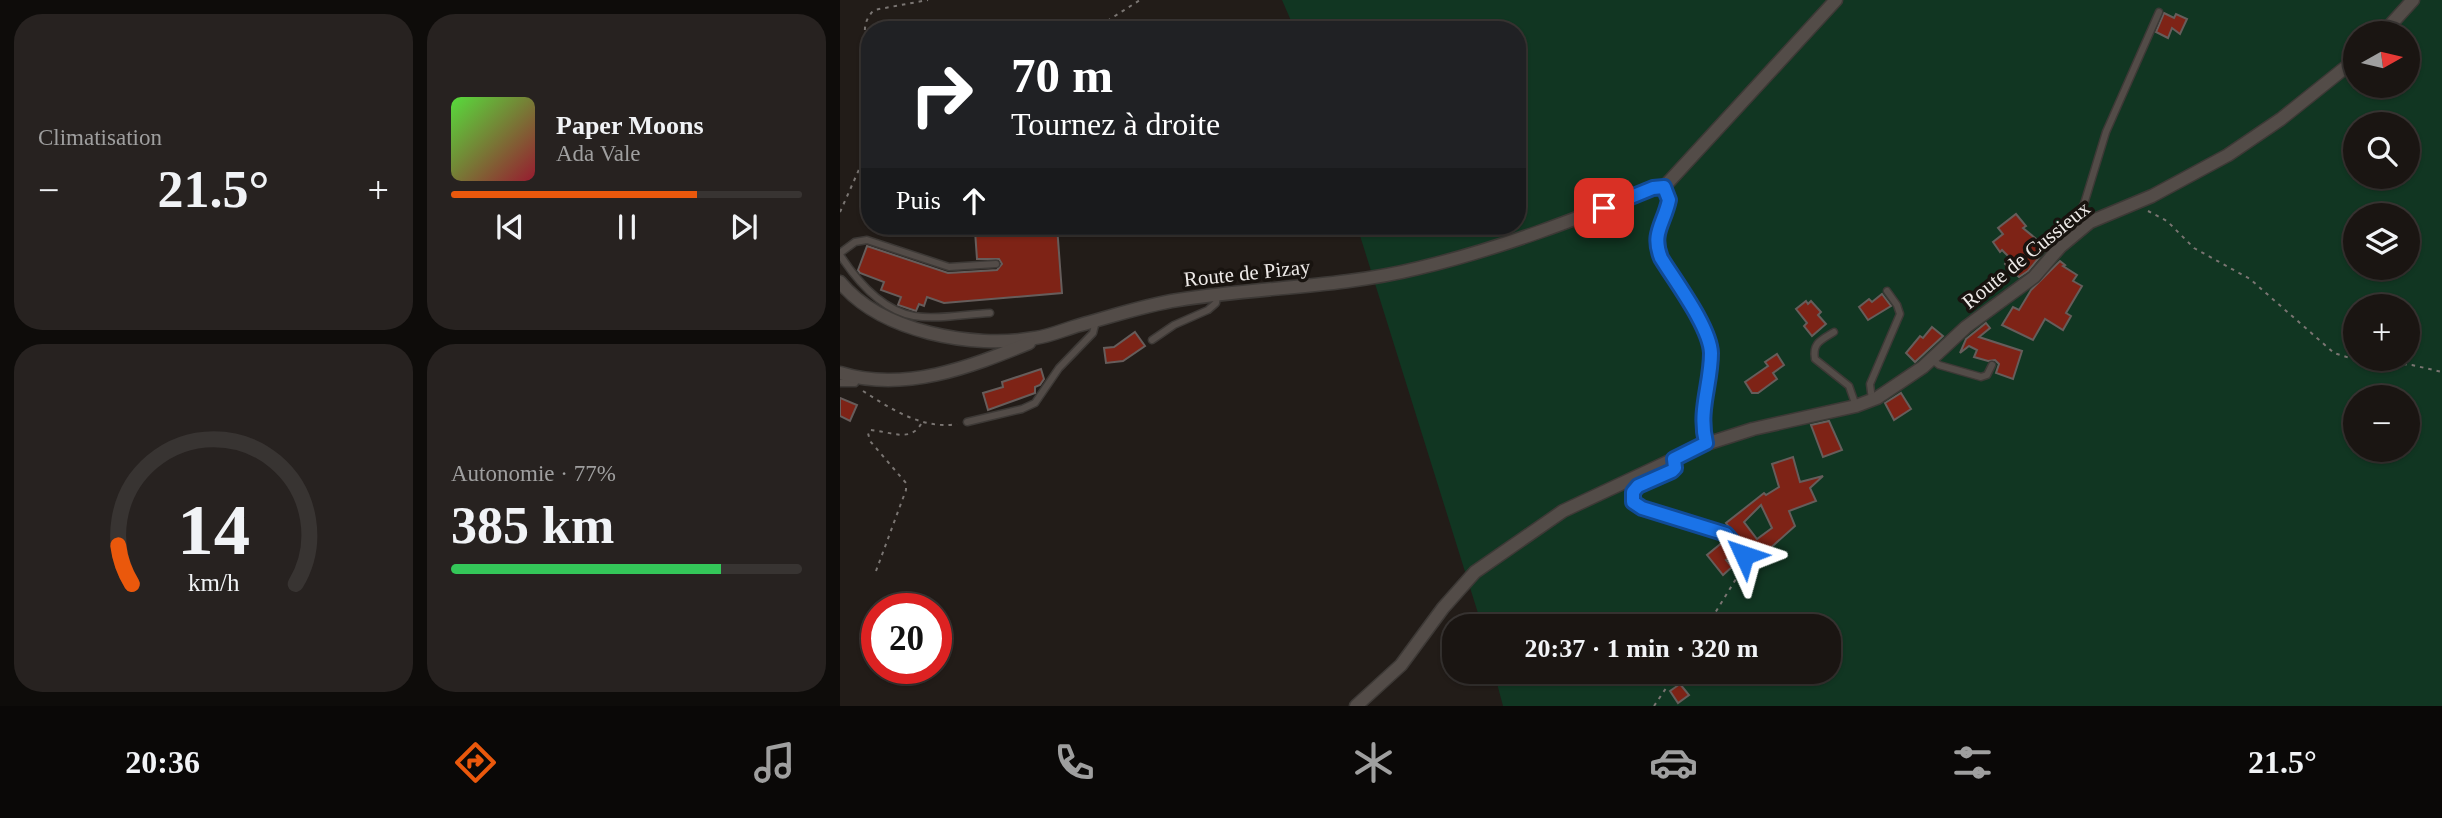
<!DOCTYPE html>
<html lang="fr">
<meta charset="utf-8">
<style>
:root{--surface:#1a1512;--page:#272220;--text:#f1f3f6;--muted:#9f9f9f;--line:#383432;--accent:#ea580c}
body{margin:0;font-family:Georgia,serif;background:var(--page);color:var(--text);height:100vh;display:flex;flex-direction:column;font-size:26px;white-space:nowrap}
*{box-sizing:border-box;margin:0}
p{font-size:23px;color:var(--muted)}
.icon{flex:none;width:38px;height:38px;fill:none;stroke:currentColor;stroke-width:2;stroke-linecap:round;stroke-linejoin:round}
.map{position:relative;flex:1;overflow:hidden}
.sheet{display:flex;flex-direction:column;gap:14px;padding:14px;background:#0e0c0a;width:840px}
.sheet>*{flex:none}
.banner{position:absolute;left:21px;top:21px;width:665px;height:214px;border-radius:28px;box-shadow:0 2px 5px #0004,0 0 0 2px var(--line);background:#202124;color:#fff;overflow:hidden}
.needle{width:46px;rotate:82deg}
.tools{position:absolute;left:1503px;top:21px;display:grid;gap:14px}
.tools a{display:grid;place-items:center;width:77px;height:77px;border-radius:50%;background:var(--surface);box-shadow:0 2px 5px #0004,0 0 0 2px var(--line);font-size:35px}
.speed{position:absolute;left:21px;top:593px;display:flex;gap:14px;font-size:35px;font-weight:700;text-align:center}
.speed>*{display:grid;place-content:center;width:91px;height:91px;border-radius:50%;background:var(--surface);box-shadow:0 2px 5px #0004,0 0 0 2px var(--line);line-height:1}
.speed .limit{border:10px solid #d22;background:#fff;color:#111}
.pin{position:absolute;display:grid;place-items:center;width:60px;height:60px;color:#fff;margin:-30px;border-radius:14px;box-shadow:0 4px 10px #0006}
.me{position:absolute;width:77px;margin:-38px;rotate:312deg;stroke-linejoin:round;filter:drop-shadow(0 0 5px #0008)}
.turn{display:flex;align-items:center;gap:24px;height:147px;padding:0 35px;font-size:32px}
.turn .icon{width:91px;height:91px;stroke-width:2.5}
.turn b{display:block;font-size:49px;line-height:60px}
.then{display:flex;align-items:center;height:66px;padding:0 35px;background:#0003;gap:14px;font-size:26px}
.big{font-size:52px;font-weight:600;line-height:1.1}
.sheet .widget{flex:1;display:flex;flex-direction:column;justify-content:center;gap:10px;min-width:0;padding:0 24px;border-radius:28px;background:var(--page)}
.sheet .dial{align-items:center;gap:0}
.dial svg{height:182px;overflow:visible;fill:none;stroke:var(--line);stroke-width:7;stroke-linecap:round;text-anchor:middle}
.dial text{fill:var(--text);stroke:none}
.song{display:flex;align-items:center;gap:21px}
.cover{width:84px;height:84px;border-radius:10px;background:linear-gradient(135deg,hsl(110 70% 55%),hsl(350 70% 35%))}
.played{height:7px;border-radius:4px;background:linear-gradient(90deg,var(--accent) 70%,var(--line) 70%)}
.keys{display:flex;justify-content:space-around;direction:ltr}
.heat{display:flex;justify-content:space-between;align-items:center;font-size:38px;direction:ltr}
.charge{height:10px;border-radius:5px;background:linear-gradient(90deg,#34c759 77%,var(--line) 0)}
.sheet .tiles{flex:1;display:grid;gap:14px;grid-template-columns:repeat(2,1fr)}
.trip{position:absolute;left:602px;top:614px;width:399px;height:70px;border-radius:28px;background:var(--surface);box-shadow:0 2px 5px #0004,0 0 0 2px var(--line);font-weight:600;line-height:70px;text-align:center}
.tab-bar{display:flex;height:112px;justify-content:space-around;align-items:center;background:#0a0807;color:var(--muted)}
.tab-bar .icon{width:49px;height:49px}
.tab-bar .current{color:var(--accent)}
.tab-bar b{font-size:32px;color:var(--text)}
main{display:flex;flex:1;min-height:0}
.map>svg:first-child{display:block}
</style>
<main>
<section class="sheet">
<div class="tiles">
<div class="widget"><p>Climatisation</p>
<div class="heat"><a>−</a><b class="big">21.5°</b><a>+</a></div>
</div>
<div class="widget">
<div class="song"><i class="cover"></i><div><b>Paper Moons</b><p>Ada Vale</p></div></div>
<div class="played"></div>
<div class="keys"><svg class="icon" aria-label="previous" viewBox="0 0 24 24"><path d="M18 5L8 12l10 7zM5 5v14"/></svg><svg class="icon" aria-label="pause" viewBox="0 0 24 24"><path d="M8 5v14M16 5v14"/></svg><svg class="icon" aria-label="next" viewBox="0 0 24 24"><path d="M6 5l10 7-10 7zM19 5v14"/></svg></div>
</div>
<div class="widget dial"><svg viewBox="0 0 100 80">
<path d="M14 69A42 42 0 1 1 86 69"/>
<path d="M14 69A42 42 0 0 1 8 52" stroke="#ea580c"/>
<text x="50" y="56" font-size="32" font-weight="700">14</text>
<text x="50" y="72" font-size="11">km/h</text>
</svg></div>
<div class="widget"><p>Autonomie · 77%</p><b class="big">385 km</b><div class="charge"></div></div>
</div>
</section>
<div class="map">
<svg width="1602" height="706" viewBox="0 0 1602 706">
<rect width="100%" height="100%" fill="#221c18"/>
<path fill="#113622" fill-rule="evenodd" d="M442,0h1160v706h-939l-9,-34h335v-46h-347l-125,-400h160v-196h-222zM1516,33h52v53h-52zM1516,124h52v53h-52zM1516,215h52v53h-52zM1516,306h52v53h-52zM1516,397h52v53h-52z"/>
<g fill="#7e2316" stroke="#665d5b" stroke-width="2" fill-rule="evenodd">
<polygon points="1324,13 1334,18 1336,14 1347,19 1340,34 1332,28 1328,38 1316,32"/>
<polygon points="1176,214 1186,226 1183,228 1207,248 1188,271 1179,277 1165,264 1170,258 1162,250 1160,252 1153,242 1163,234 1158,228"/>
<polygon points="204,226 217,226 222,293 104,303 87,297 84,306 79,304 76,311 58,305 61,297 41,290 44,282 20,273 18,270 27,246 108,273 157,270 162,264 159,259 137,259 135,231"/>
<polygon points="1220,261 1225,265 1223,266 1237,275 1233,281 1242,286 1226,313 1231,316 1223,330 1205,319 1193,340 1162,325 1173,307 1179,310 1191,290"/>
<polygon points="1042,294 1051,306 1028,320 1019,307 1029,299 1032,302"/>
<polygon points="966,301 968,304 971,301 981,312 978,315 986,324 972,336 964,326 967,323 956,309"/>
<polygon points="1146,323 1150,328 1139,337 1182,351 1173,379 1156,373 1159,364 1155,360 1148,361 1134,357 1137,350 1129,346 1120,353 1126,339"/>
<polygon points="1092,327 1103,336 1075,362 1066,353 1080,336 1083,338"/>
<polygon points="295,332 305,346 283,361 266,363 264,348 274,347"/>
<polygon points="937,354 944,365 933,373 937,379 918,393 912,393 905,382 928,366 925,362"/>
<polygon points="201,369 204,379 200,385 195,387 195,393 148,410 143,393 163,387 162,382"/>
<polygon points="1061,393 1071,409 1054,420 1045,403"/>
<polygon points="0,398 17,405 10,421 0,416"/>
<polygon points="989,421 1002,450 983,457 971,425"/>
<path d="M953,457l7,25 23,-6 -13,12 6,13 -27,10 6,15 -39,35 -30,-38 38,-30 2,2 13,-8 -7,-23zM921,505l11,23 -15,11 -13,-17z"/>
<polygon points="884,541 896,553 886,560 892,567 883,575 867,555"/>
<polygon points="840,684 849,695 838,703 830,691"/>
</g>
<g fill="none" stroke-linecap="round" stroke-linejoin="round">
<g stroke="#3d3936" stroke-width="9">
<g id="service">
<polyline points="1230,238 1229,230 1244,204 1266,132 1319,12"/>
<polyline points="0,253 15,242 27,240 109,267 156,264"/>
<path d="M0,255c17,26 41,55 74,61 23,4 52,-2 76,-3"/>
<path d="M994,332c-13,8 -22,11 -19,27l34,27 7,20"/>
<polyline points="312,340 334,325 368,310 376,303 377,295"/>
<polyline points="1091,359 1099,365 1141,377 1147,375 1152,365"/>
<polyline points="0,383 15,383 17,378"/>
<polyline points="1032,400 1030,384 1060,314 1057,305 1047,291"/>
<polyline points="127,422 182,409 195,403 219,368 253,333 256,321"/>
<path d="M834,459l1,9 -3,3 -34,15 -5,6v10l9,6c26,8 94,19 102,48 2,6 -1,11 -3,16"/>
</g>
</g>
<g stroke="#3d3936" stroke-width="15">
<g id="minor">
<polyline points="1543,33 1573,0"/>
<path d="M824,187l5,13c-5,24 -18,32 -8,58 15,25 49,66 50,95 0,32 -13,57 -5,91"/>
<polyline points="824,187 996,0"/>
<path d="M0,282c41,50 133,67 195,56 16,-2 30,-9 45,-13 33,-9 65,-20 98,-25 80,-13 161,-12 241,-32 80,-19 158,-49 234,-80l11,-1"/>
<path d="M0,373c64,20 130,-6 189,-30"/>
<polyline points="516,706 561,665 603,608 635,572 723,511 866,444 913,429 1016,406 1037,398 1083,367 1126,327 1194,277 1220,247 1250,222 1312,196 1388,155 1441,119 1516,59"/>
</g>
</g>
<g stroke="#7a7572" stroke-width="2" stroke-dasharray="3.5 5" stroke-linecap="butt">
<polyline points="253,30 300,0"/>
<path d="M30,55c-5,-17 -10,-31 4,-45l54,-10"/>
<polyline points="1308,211 1327,221 1354,248 1410,279 1494,353 1513,359 1572,365 1602,372"/>
<polyline points="0,212 30,145"/>
<path d="M23,391c28,18 60,39 94,33"/>
<path d="M36,571l30,-81v-7l-36,-42 -2,-8 2,-3c19,1 42,14 52,-8"/>
<polyline points="867,626 896,579"/>
<polyline points="814,706 837,672"/>
</g>
<use href="#service" stroke="#534c48" stroke-width="6"/>
<use href="#minor" stroke="#534c48" stroke-width="12"/>
</g>
<g fill="none" stroke-linecap="round" stroke-linejoin="round">
<g stroke="#114b97" stroke-width="18">
<path id="route" d="M764,208l49,-20 11,-1 5,13c-5,24 -18,33 -8,58 14,23 49,69 50,95 0,32 -13,57 -5,90l-32,16 1,9 -3,3 -34,15 -5,6v10l9,6 84,26 18,21"/>
</g>
<use href="#route" stroke="#1a73e8" stroke-width="12"/>
</g>
<g text-anchor="middle" stroke-width="7" stroke-linejoin="round" paint-order="stroke">
<g font-size="21" fill="#eeeae8" stroke="#18130f">
<text transform="translate(1186 255) rotate(-39)" y="7">Route de Cussieux</text>
<text transform="translate(407 273) rotate(-6)" y="7">Route de Pizay</text>
</g>
</g>
</svg>
<div class="tools">
<a><svg class="needle" viewBox="-14 -14 28 28"><path d="M0-13l5 13h-10z" fill="#e53935"/><path d="M0 13l5-13h-10z" fill="#9f9f9f"/></svg></a>
<a><svg class="icon" aria-label="search" viewBox="0 0 24 24"><circle cx="10" cy="10" r="6"/><path d="M15 15l6 6"/></svg></a>
<a><svg class="icon" aria-label="layers" viewBox="0 0 24 24"><path d="M12 4l9 5-9 5-9-5zM3 14l9 5 9-5"/></svg></a>
<a>+</a>
<a>−</a>
</div>
<div class="speed"><div class="limit">20</div></div>
<div class="pin" style="left:764px;top:208px;background:#d93025"><svg class="icon" aria-label="arrive" viewBox="0 0 24 24"><path d="M6 21V4h12l-3 4 3 4H6"/></svg></div>
<svg class="me" style="left:904px;top:555px" viewBox="-20 -20 40 40"><path d="M0-17L14 15 0 8-14 15z" fill="#1a73e8" stroke="#fff" stroke-width="4"/></svg>
<div class="trip">20:37 · 1 min · 320 m</div>
<div class="banner">
<div class="turn"><svg class="icon" aria-label="right" viewBox="0 0 24 24"><path d="M7 20v-9h11M14 6l5 5-5 5"/></svg><div><b>70 m</b>Tournez à droite</div></div>
<div class="then">Puis<svg class="icon" aria-label="ahead" viewBox="0 0 24 24"><path d="M12 20V5M6 11l6-6 6 6"/></svg></div>
</div>
</div>
</main>
<nav class="tab-bar">
<b>20:36</b>
<svg class="icon current" aria-label="directions" viewBox="0 0 24 24"><path d="M12 3l9 9-9 9-9-9zM9 14v-3h6M13 9l2 2-2 2"/></svg>
<svg class="icon" aria-label="music" viewBox="0 0 24 24"><path d="M9 18V5l10-2v13"/><circle cx="6" cy="18" r="3"/><circle cx="16" cy="16" r="3"/></svg>
<svg class="icon" aria-label="phone" viewBox="0 0 24 24"><path d="M5 4h4l2 5-3 2q2 4 5 5l2-3 5 2v4C11 20 4 13 5 4z"/></svg>
<svg class="icon" aria-label="climate" viewBox="0 0 24 24"><path d="M12 3v18M4 7l16 10M4 17L20 7"/></svg>
<svg class="icon" aria-label="car" viewBox="0 0 24 24"><path d="M5 17H2v-5l4-1 3-4h7l3 4 3 1v5h-3M9 17h6M6 11h13"/><circle cx="7" cy="17" r="2"/><circle cx="17" cy="17" r="2"/></svg>
<svg class="icon" aria-label="filters" viewBox="0 0 24 24"><path d="M4 7h16M4 17h16"/><circle cx="9" cy="7" r="2"/><circle cx="15" cy="17" r="2"/></svg>
<b>21.5°</b>
</nav>
